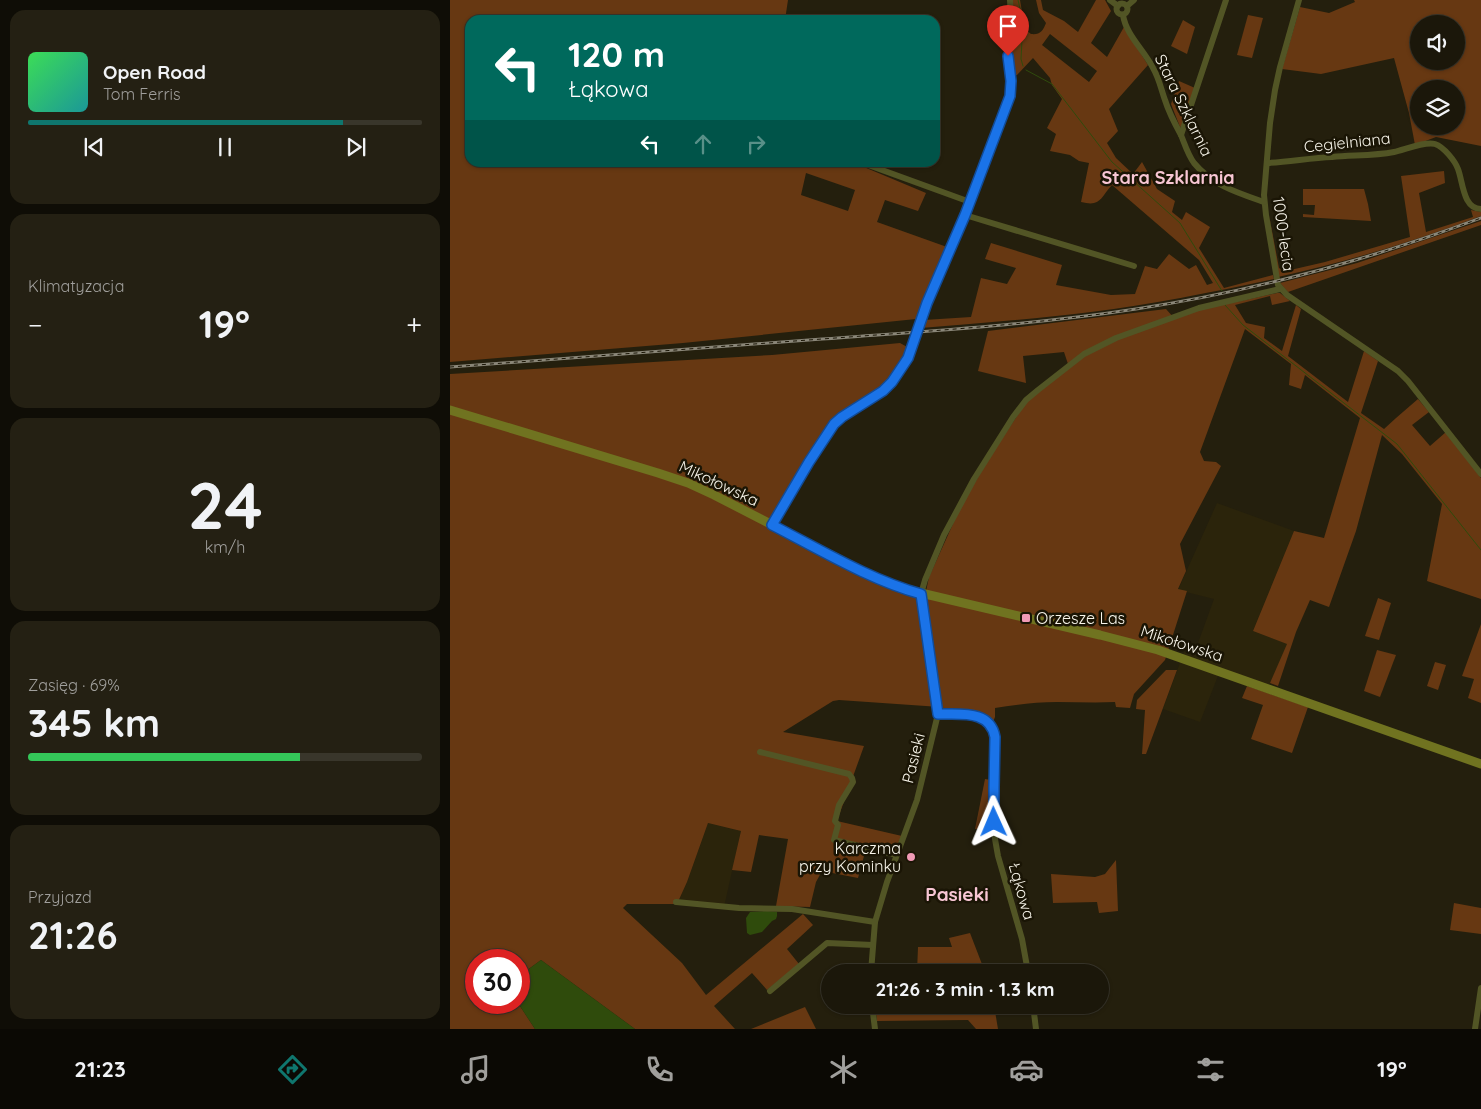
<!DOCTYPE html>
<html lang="pl">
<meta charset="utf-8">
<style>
:root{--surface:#1b170a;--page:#242013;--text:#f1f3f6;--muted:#a09f9c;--line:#39362b;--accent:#0f766e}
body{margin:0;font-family:Quicksand,sans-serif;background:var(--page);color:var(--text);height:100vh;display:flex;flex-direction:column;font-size:19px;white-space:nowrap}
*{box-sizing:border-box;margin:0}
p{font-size:16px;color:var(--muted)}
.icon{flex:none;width:28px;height:28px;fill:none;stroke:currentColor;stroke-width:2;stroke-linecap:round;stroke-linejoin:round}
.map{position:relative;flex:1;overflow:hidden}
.panel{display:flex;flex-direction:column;gap:10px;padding:10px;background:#0f0d06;width:450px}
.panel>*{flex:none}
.guide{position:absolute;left:15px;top:15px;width:475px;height:152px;border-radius:15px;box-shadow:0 1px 4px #0004,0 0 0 1px var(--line);background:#00695c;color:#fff;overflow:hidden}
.fabs{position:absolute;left:960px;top:15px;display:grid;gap:10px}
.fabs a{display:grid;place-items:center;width:55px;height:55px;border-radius:50%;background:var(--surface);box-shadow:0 1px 4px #0004,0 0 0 1px var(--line);font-size:25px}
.speed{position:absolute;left:15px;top:949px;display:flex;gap:10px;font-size:25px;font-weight:700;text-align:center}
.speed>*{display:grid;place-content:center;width:65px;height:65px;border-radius:50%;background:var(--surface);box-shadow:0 1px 4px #0004,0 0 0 1px var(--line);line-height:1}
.speed .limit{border:8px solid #d22;background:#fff;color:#111}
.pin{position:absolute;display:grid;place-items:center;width:42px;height:42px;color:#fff;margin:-51px -21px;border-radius:50% 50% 50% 0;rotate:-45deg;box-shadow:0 0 5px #0007}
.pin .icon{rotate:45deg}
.me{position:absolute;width:55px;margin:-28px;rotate:359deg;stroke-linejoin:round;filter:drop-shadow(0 0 4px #0008)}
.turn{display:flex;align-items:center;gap:18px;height:105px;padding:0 20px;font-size:22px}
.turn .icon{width:65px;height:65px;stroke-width:2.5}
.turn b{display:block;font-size:35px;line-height:42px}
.lanes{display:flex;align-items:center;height:48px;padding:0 20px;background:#0003;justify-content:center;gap:25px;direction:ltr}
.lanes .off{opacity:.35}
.big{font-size:38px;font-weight:800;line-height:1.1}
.panel .card{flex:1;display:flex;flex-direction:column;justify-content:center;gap:8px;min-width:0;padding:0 18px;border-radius:15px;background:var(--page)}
.panel .dial{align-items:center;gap:0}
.dial b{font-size:65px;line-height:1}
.song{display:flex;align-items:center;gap:15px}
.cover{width:60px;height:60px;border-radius:8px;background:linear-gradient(135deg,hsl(130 70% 55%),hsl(180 70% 35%))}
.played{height:5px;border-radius:2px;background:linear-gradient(90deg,var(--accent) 80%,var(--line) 80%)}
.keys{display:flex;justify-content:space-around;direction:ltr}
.heat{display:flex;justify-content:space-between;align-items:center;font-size:28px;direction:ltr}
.charge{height:8px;border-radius:4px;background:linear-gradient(90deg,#34c759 69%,var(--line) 0)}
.trip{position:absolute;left:371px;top:964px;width:288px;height:50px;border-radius:25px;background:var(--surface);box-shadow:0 1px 4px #0004,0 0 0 1px var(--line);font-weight:800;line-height:50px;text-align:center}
.tabs{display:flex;height:80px;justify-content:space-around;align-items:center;background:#0b0904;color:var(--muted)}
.tabs .icon{width:35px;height:35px}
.tabs .current{color:var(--accent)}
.tabs b{font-size:22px;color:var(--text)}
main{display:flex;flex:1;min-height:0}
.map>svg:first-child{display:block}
</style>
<main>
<section class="panel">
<div class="card">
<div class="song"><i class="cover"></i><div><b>Open Road</b><p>Tom Ferris</p></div></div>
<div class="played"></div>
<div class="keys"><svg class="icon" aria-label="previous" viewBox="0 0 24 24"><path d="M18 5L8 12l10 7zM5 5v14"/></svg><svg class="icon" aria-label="pause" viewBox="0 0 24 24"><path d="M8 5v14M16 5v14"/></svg><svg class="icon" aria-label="next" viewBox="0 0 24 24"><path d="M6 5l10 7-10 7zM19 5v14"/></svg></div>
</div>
<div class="card"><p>Klimatyzacja</p>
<div class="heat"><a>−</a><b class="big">19°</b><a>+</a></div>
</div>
<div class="card dial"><b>24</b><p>km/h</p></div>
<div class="card"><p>Zasięg · 69%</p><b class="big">345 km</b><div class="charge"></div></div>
<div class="card"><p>Przyjazd</p><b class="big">21:26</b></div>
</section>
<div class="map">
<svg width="1031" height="1029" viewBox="0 0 1031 1029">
<rect width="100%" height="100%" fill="#241f0d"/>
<g fill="#2b240b">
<polygon points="767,503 844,531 803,631 838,644 819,686 771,668 750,722 713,709 734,652 744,654 764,599 728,590"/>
<polygon points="258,823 291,831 274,907 227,904 237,882"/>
</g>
<g fill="#673812" fill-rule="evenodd">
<path d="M0,0h338l-3,20h-315v142h378l16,5 62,26 -8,18 -33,-11 -8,22 70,25 -31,72 -233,24 -233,19zM356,173l49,17 -7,21 -47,-16z"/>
<path d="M562,0h8l5,29 6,5c9,1 12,-3 15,-11l-7,-10 -3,-13h5l2,10 21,11 14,11 18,-32h9l6,11 -20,32 16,14 17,-30 24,38 -39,44 9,22 -11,12 9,15 17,16 9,-12 15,27 18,12 -3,11 10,8 4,-8 24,15 -11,21 25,40 49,-13 1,4c-61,13 -121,25 -183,33 -56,7 -113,11 -170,16l3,-8 47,-3 10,-39 26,6 9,-16 -31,-9 6,-16 71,22 -6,20 55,10 24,-1 10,-28 12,3 12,-15 20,15 7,-4 11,20 6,-2 -14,-23 -87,-75c-12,13 -11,22 -31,17l8,-39 -10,-2 -9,-6 -20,-4 6,-17 -9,-6 15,-29 -10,-14 -2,-7 -17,-20 -16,17 -4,1 -3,-38 4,-23zM600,34l47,37 -8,11 -47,-37z"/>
<path d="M904,0h127v146l-45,-9 -21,8 -6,-32 -15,-55 -73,16 -39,-5 18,-62 29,6 26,-11zM969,24h37v37h-37zM969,89h37v37h-37z"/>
<polygon points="798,15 813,18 802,58 787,55"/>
<polygon points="733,20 745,27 737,54 721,46"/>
<polygon points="729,81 745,88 732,126 730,127 721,104"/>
<path d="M994,171l1,12 -26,10 7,39 47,-15 -2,-7 10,2v4c-66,25 -134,46 -203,61l-9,-62 10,53 3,2 4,1 39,-9 85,-25 -9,-61z"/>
<polygon points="853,189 914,189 918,204 921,221 853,217 853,214 864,215 865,205 853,205"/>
<polygon points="1031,221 1031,225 838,292 830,283 907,263"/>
<path d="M827,293h3l10,8 -18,4 -2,-9 -35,9 11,18 19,4 -1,11 18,13 14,-46 5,4 -13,47 60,46 16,-51 14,10 -17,52 23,16 12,-11 22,-19 11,13 -17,13 18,21 16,-14 35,46v121l-54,-18 15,-77 -40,-50 -20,-19 -26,96 -27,76 -19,-7 -14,32 -18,54 -8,-3 17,-39 -34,-13 41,-100 30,7 36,-120 -55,-43 -4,14 -12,-4 2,-21 -46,-35 -45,123 4,9 12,1 5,4 -41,78 6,27 -8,18 9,2 -22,69 -31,34 -4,14 -14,-1 -1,-5c-20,1 -39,0 -58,0 -21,0 -42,3 -62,6v9l-2,5 -3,-1c-9,-12 -30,-8 -44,-9l-6,-5 -101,-7 -6,1 -50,31 81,14 -27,75 65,15 -5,16 -30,-7 -9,33 -36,-7 -6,11 -6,25 -34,-1 12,-67 -29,-4 -8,37 -19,-2 9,-39 -33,-8 -21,59 -10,22h-50l-4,4 59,55 24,32 97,-81 10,11 -26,24 12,15 -32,26 -15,-17 -38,33 21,23h-100l-94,-69 -15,11 -7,8v-19h-43v42l42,1 17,26h-85v-655l322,-19 128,-12 9,5 -24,39 -48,31 -39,53 -31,53 116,61 41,16 5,-24 19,-42 12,-27 31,-53 36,-54 42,-34 -5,-15 -41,4 3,27 -48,-12 10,-40 178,-22 8,9 25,-8z"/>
<polygon points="928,598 941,603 929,640 915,636"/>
<polygon points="1031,624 1031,703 1018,698 1024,679 1012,676"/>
<polygon points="927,650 946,655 930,697 914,691"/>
<polygon points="985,662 996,665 988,690 977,686"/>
<polygon points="716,670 727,670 696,754 692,754 695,710 686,709 687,700"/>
<polygon points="797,686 858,707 842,753 801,739 813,705 792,698"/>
<polygon points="535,779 541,780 542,830 525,829"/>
<polygon points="666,860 668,911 649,913 647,902 603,903 601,874 645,877 655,874"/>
<polygon points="1004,903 1031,908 1031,934 1000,930"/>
<polygon points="520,933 535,972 467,972 468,947 502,947 499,938"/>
<polygon points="425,1005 466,1007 467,1005 544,1005 548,1029 526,1029 518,1020 427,1021"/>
<polygon points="355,1007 366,1029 301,1029"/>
</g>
<g fill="#2f4b0c">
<polygon points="317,911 327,912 327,916 326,919 322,921 312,932 300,935 297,933 296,918 300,912"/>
<polygon points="91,960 185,1029 85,1029 68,1003 69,979 76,971"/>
</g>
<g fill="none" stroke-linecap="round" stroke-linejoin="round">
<g stroke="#2f4b0c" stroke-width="1">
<polyline points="568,0 573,21 571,59 573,66"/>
<polyline points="576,70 602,84 662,162 730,223 772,291"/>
<polyline points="775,305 793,325 947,444 1031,550"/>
</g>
<g stroke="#525525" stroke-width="6">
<polyline points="660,0 668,6"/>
<polyline points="849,0 830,67 825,90 820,123 814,195 816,215 828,285 837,295 948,371 958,381 1031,474"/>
<circle cx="672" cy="9" r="5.5"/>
<polyline points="677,6 684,0"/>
<path d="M673,15c3,20 21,35 30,53 6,10 8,21 12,32 4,13 10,24 16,35 4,10 7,20 13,28 18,22 44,30 70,39"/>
<polyline points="731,135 776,0"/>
<polyline points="410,162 520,202"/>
<path d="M817,163c22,-1 43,-5 65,-6 21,-2 42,-1 62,-5 10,-2 31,-11 41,-8 9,3 20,17 23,25 5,13 5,40 23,40"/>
<polyline points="515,215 684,266"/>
<polyline points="322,525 359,461 384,425 392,417 433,391 442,382 458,358 477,303 515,215 560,96 561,81 557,42 561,19 560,0"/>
<path d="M488,714c21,1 52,-5 57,23l-2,50 2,52 3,17 24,83 6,33"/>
<polyline points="310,752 399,774 402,778 403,782 389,805 385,821 388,825 384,840 447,855"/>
<polyline points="226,902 289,908 342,909 425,922"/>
<polyline points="421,972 425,922 437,882 467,800 488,714 471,594 475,580 494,535 524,479 563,417 576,400 588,390 634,354 666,338 749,308 830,289"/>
<polyline points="320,991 377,943 423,945"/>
<polyline points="422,1005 425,1029"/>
<polyline points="583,1005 586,1029"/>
<polyline points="1025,1029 1031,988"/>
</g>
<polyline stroke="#707320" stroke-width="9" points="0,410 208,473 238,483 264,495 428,579 454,589 650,635 708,650 1031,764"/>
<g stroke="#8a8678" stroke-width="3">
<path id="rail" d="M0,367c124,-9 248,-19 372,-28 105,-8 210,-14 314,-30 118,-18 233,-49 345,-91"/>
</g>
<use href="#rail" stroke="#1a1505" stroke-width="1" stroke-dasharray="4" stroke-linecap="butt"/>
</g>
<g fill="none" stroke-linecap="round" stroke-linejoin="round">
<g stroke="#114b97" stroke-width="12">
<path id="route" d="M544,822v-35l1,-50c-5,-28 -36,-22 -57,-23l-17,-120c-51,-14 -102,-45 -149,-69l37,-63 25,-38 8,-7 41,-26 9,-9 16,-24 19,-55 38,-88 45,-119 1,-15 -3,-25"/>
</g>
<use href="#route" stroke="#1a73e8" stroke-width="9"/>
</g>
<g fill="#f09ab5" stroke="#1a1505" stroke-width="2">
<rect x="571" y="613" width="10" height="10" rx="2.5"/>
<circle cx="461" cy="857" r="5"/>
</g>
<g text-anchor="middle" stroke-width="5" stroke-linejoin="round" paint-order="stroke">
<g font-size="16" fill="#f8f5ea" stroke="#1a1505">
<text transform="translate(734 105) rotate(64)" y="6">Stara Szklarnia</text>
<text transform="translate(897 142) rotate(-6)" y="6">Cegielniana</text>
<text transform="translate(834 234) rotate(82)" y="6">1000-lecia</text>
<text transform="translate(269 483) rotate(25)" y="6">Mikołowska</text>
<text transform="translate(732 643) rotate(18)" y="6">Mikołowska</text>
<text transform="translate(463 758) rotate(-76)" y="6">Pasieki</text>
<text transform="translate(572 891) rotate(74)" y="6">Łąkowa</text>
</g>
<g font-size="16" fill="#f8f5ea" stroke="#1a1505" text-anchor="start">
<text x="586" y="624">Orzesze Las</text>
<text x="451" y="854" text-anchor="end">Karczma<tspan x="451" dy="18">przy Kominku</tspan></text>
</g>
<g font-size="18" font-weight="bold" fill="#f8c6d4" stroke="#1a1505">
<text x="718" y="184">Stara Szklarnia</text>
</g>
<g font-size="19" font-weight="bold" fill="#f8c6d4" stroke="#1a1505">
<text x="507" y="901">Pasieki</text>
</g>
</g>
</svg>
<div class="fabs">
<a><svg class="icon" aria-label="sound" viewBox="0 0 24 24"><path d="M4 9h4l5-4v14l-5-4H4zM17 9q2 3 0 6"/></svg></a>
<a><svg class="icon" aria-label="layers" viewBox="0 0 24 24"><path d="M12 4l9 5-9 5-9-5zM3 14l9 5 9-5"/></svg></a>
</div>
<div class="speed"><div class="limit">30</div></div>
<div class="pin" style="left:558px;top:56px;background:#d93025"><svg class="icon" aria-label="arrive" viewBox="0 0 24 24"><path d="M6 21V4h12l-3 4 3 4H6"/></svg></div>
<svg class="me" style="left:544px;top:822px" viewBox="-20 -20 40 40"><path d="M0-17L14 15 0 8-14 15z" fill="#1a73e8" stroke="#fff" stroke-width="4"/></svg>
<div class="trip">21:26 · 3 min · 1.3 km</div>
<div class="guide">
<div class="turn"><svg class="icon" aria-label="left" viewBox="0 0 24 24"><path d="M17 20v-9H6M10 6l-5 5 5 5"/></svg><div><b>120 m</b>Łąkowa</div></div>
<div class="lanes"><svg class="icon" aria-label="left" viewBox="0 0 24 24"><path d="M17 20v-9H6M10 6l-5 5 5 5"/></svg><svg class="icon off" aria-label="ahead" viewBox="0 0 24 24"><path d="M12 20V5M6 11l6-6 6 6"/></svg><svg class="icon off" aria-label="right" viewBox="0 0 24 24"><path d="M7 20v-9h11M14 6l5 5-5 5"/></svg></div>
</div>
</div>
</main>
<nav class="tabs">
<b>21:23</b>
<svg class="icon current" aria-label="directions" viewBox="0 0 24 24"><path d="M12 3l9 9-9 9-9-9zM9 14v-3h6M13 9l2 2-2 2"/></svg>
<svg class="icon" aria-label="music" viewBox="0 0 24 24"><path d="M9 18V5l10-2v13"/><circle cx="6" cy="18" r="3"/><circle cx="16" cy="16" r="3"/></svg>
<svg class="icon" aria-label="phone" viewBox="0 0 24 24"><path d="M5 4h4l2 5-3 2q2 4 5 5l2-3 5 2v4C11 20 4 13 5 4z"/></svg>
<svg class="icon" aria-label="climate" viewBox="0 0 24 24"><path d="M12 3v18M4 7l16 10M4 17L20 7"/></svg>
<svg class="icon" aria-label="car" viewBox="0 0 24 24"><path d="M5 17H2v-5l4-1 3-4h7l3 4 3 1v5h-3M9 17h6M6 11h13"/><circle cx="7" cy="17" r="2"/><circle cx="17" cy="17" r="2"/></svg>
<svg class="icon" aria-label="filters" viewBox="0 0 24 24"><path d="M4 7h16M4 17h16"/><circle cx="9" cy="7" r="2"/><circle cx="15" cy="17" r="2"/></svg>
<b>19°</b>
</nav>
